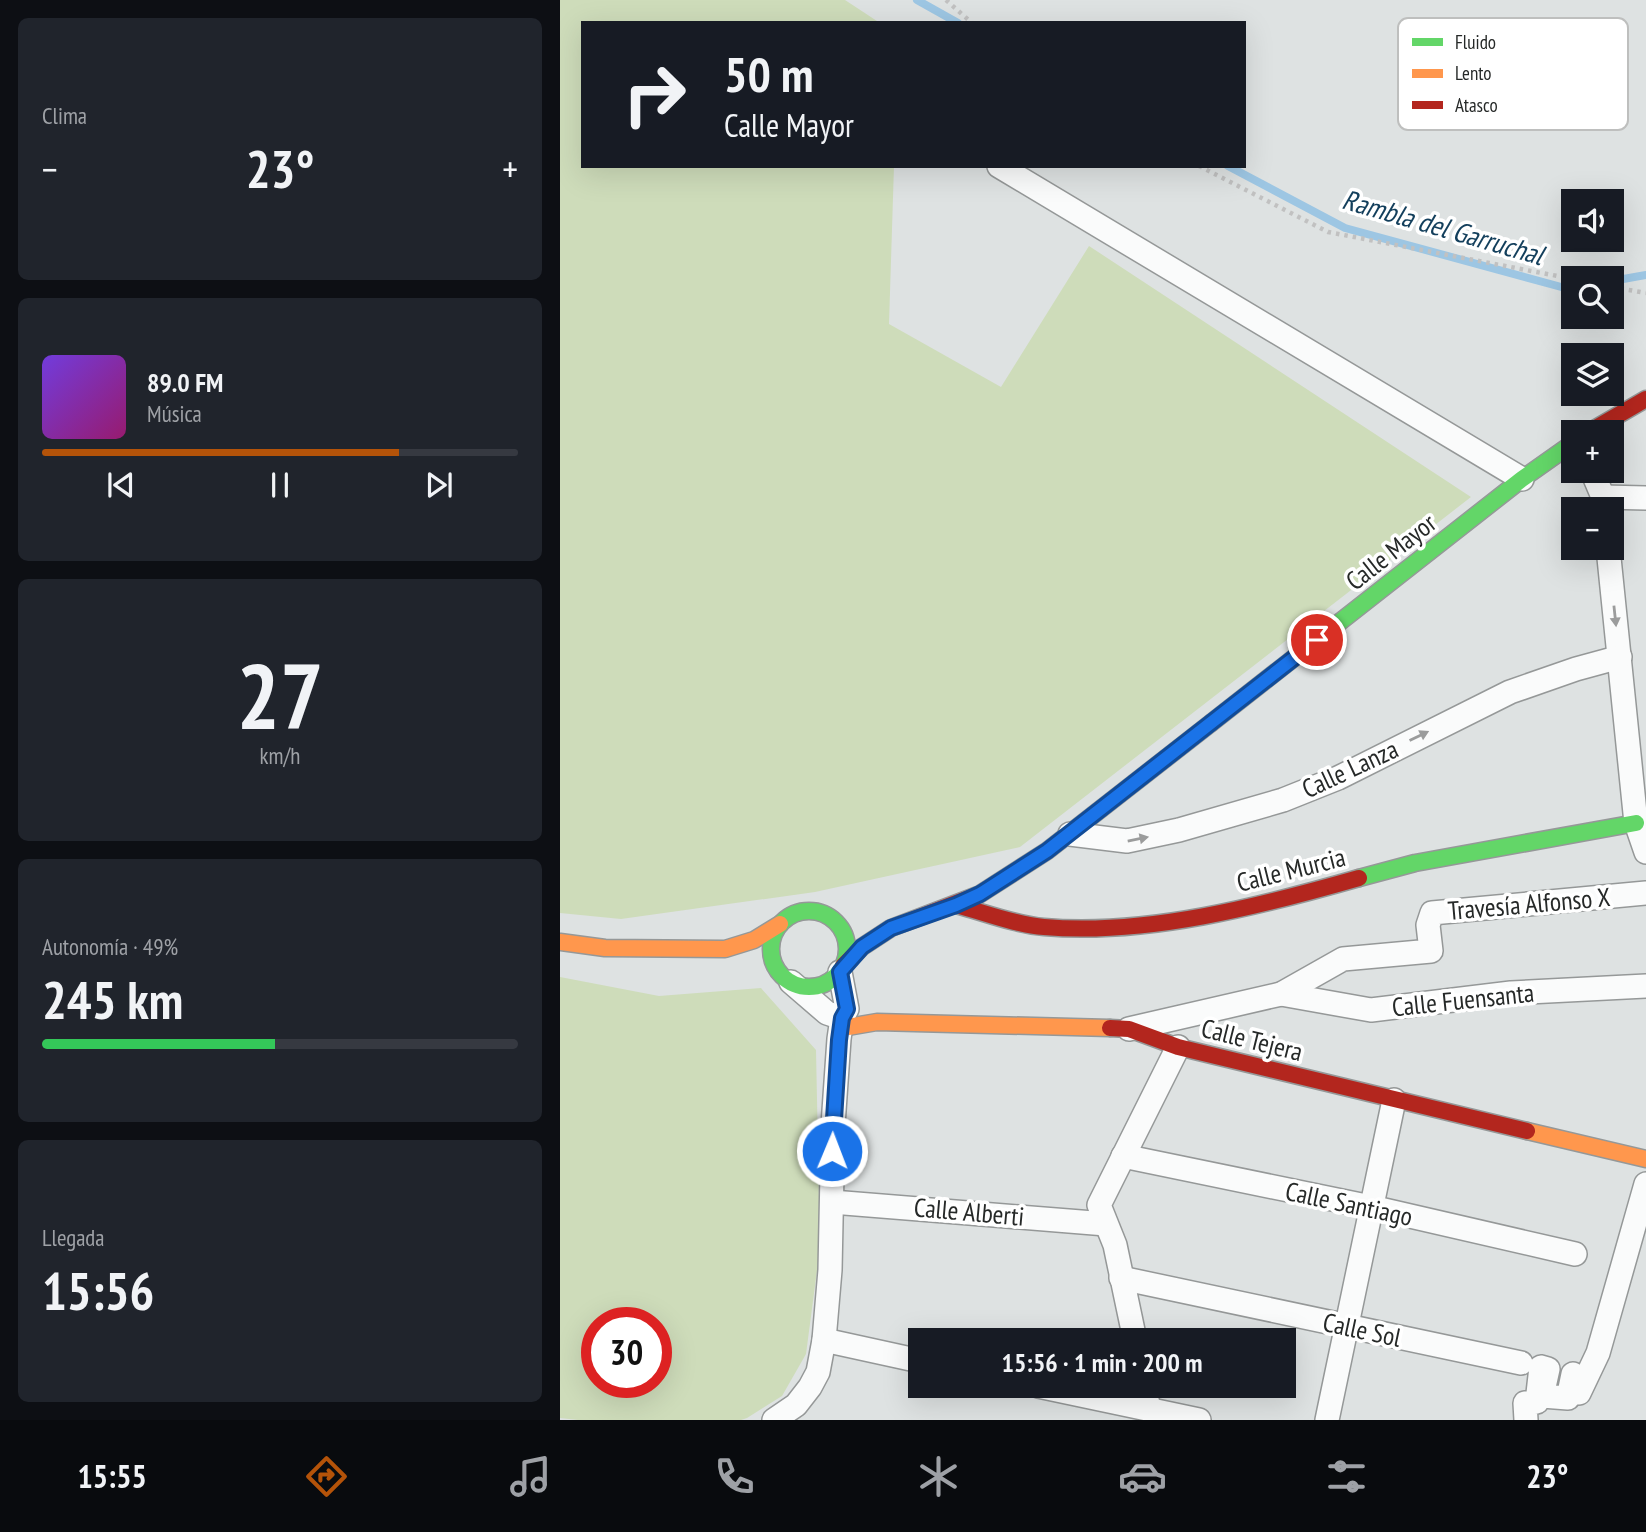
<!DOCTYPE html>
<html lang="es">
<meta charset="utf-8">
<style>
:root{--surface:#171b24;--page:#20242c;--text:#f1f3f6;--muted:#9ea1a6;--line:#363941;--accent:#b45309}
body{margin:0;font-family:"PT Sans Narrow",sans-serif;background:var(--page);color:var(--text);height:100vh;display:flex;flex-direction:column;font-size:26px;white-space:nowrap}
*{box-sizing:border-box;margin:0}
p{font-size:23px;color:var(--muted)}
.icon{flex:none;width:38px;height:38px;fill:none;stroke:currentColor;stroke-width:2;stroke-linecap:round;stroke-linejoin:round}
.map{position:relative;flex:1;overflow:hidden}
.details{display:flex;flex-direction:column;gap:18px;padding:18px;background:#0d0f14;width:560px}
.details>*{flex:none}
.top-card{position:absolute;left:21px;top:21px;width:665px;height:147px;border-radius:0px;box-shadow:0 7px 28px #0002;background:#171b24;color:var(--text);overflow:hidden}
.buttons{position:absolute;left:1001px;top:189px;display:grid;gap:14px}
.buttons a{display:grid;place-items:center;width:63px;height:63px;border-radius:0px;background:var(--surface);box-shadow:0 7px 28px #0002;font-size:35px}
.speed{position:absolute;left:21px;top:1307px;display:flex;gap:14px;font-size:35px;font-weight:700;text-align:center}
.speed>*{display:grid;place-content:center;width:91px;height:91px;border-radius:50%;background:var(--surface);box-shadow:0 7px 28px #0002;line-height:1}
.speed .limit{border:10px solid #d22;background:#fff;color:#111}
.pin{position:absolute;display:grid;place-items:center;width:60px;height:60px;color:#fff;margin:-30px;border:4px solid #fff;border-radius:50%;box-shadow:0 2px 7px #0007}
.me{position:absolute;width:77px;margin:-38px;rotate:1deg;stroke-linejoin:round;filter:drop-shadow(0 0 5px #0008)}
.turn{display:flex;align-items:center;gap:24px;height:147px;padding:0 28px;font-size:32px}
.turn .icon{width:91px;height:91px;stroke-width:2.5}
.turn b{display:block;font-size:49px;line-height:60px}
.big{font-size:52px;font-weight:700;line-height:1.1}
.details .widget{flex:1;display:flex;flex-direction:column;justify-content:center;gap:10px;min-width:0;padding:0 24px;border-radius:10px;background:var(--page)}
.details .dial{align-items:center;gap:0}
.dial b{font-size:91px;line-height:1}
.song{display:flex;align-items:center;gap:21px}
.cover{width:84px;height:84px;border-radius:10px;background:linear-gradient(135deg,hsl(260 70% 55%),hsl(320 70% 35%))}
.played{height:7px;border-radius:4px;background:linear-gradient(90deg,var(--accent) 75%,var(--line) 75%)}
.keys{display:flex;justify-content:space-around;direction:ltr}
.heat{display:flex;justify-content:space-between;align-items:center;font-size:38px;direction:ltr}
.charge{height:10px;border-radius:5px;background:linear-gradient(90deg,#34c759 49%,var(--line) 0)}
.trip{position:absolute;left:348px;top:1328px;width:388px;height:70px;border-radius:0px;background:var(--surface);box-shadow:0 7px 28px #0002;font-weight:700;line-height:70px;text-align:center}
.menu{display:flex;height:112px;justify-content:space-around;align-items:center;background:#090b0e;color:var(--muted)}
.menu .icon{width:49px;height:49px}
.menu .selected{color:var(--accent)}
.menu b{font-size:32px;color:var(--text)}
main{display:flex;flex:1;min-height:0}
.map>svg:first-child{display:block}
</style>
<main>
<section class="details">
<div class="widget"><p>Clima</p>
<div class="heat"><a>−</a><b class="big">23°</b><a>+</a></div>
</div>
<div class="widget">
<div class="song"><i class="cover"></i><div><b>89.0 FM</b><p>Música</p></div></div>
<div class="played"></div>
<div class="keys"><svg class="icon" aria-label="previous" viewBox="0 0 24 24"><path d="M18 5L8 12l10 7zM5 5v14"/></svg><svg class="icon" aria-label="pause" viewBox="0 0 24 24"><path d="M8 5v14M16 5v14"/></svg><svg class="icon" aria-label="next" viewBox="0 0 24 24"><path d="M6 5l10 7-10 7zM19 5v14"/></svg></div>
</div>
<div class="widget dial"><b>27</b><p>km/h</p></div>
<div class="widget"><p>Autonomía · 49%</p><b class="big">245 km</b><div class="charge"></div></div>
<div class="widget"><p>Llegada</p><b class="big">15:56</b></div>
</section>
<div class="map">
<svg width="1086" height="1420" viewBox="0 0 1086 1420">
<rect width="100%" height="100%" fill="#dee2e2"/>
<g fill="#cedcba" fill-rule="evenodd">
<polygon points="0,0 285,0 320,23 23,23 23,166 334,166 329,324 441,387 529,246 911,497 460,847 255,892 61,919 0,913"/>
<path d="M0,977l99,19 102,-8 55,62 4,198 -14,106 -24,42 -35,22 -6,2h-163l-18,-2zM37,1323h59v59h-59z"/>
</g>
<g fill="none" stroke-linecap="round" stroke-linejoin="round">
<g stroke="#9dc6e3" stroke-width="8">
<polyline points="357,0 398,23"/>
<polyline points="668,166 785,228 1005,288 1013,287"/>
<polyline points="1052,281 1086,275"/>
</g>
<g stroke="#959898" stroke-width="26">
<g id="street">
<polyline points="439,166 962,479"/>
<polyline points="1032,471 1043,497 1044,509"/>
<polyline points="1043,497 1086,498"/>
<polyline points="1048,548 1076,823 1086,852"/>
<polyline points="510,834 567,841 619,830 723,800 778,778 950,692 1016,669 1060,657"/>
<polyline points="231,982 267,1013 282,1018"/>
<polyline points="721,994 811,1010 951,993 1086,986"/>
<polyline points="569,1029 721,994 783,959 871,951 868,925 872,913 1086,893"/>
<polyline points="563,1156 811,1207 1015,1254"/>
<polyline points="272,1202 546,1224"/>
<polyline points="561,1278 961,1363"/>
<polyline points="264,1340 360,1361"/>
<polyline points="575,1340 555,1245 539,1205 618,1047"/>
<polyline points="478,1386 639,1420"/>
<polyline points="584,1386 589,1409"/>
<polyline points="1019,1393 1038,1353 1086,1184"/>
<polyline points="214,1420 236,1405 250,1387 258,1372 264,1340 270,1270 273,1125 279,1039 282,1018 287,1009 280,972"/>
<polyline points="767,1420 834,1100"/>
<polyline points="966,1420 965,1403 977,1402 981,1367 988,1369 982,1396 1008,1398 1013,1374"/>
</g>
</g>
<g stroke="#959898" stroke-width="19">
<g id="fast">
<polyline points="651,723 962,479 1013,443"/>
<polyline points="799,878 855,863 1076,823"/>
<circle cx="249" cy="949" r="38"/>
</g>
</g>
<g stroke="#959898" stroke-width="19">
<g id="slow">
<polyline points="0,942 45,948 165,949 194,940 220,924"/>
<polyline points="282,1028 317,1022 550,1028"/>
<polyline points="967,1131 1086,1159"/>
</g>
</g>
<g stroke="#959898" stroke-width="19">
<g id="jam">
<polyline points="1029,432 1086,399"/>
<path d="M396,905c27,7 60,20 88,22 102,9 217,-21 315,-49"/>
<polyline points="283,966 302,947 331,928 420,894 487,851 651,723"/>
<polyline points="550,1028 569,1029 618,1047 967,1131"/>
</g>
</g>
<g stroke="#c1c1c1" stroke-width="4.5" stroke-dasharray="3.5 5" stroke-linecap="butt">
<polyline points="386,0 412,23"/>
<polyline points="639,166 768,232 1013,279"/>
<polyline points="1052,287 1086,293"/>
</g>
<use href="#street" stroke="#fafbfb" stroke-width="23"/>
<use href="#fast" stroke="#63d668" stroke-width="16"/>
<use href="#slow" stroke="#ff974d" stroke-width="16"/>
<use href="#jam" stroke="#b3261e" stroke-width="16"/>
</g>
<defs><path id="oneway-solid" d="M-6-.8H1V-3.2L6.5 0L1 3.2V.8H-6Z" transform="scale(1.75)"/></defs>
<g fill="#9b9c9c">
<use href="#oneway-solid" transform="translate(1055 616) rotate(84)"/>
<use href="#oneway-solid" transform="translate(859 736) rotate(-26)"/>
<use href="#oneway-solid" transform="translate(578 839) rotate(-11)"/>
</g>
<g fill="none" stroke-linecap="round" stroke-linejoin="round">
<g stroke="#114b97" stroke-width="18">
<polyline id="route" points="272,1151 279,1040 282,1018 287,1009 280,972 302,947 331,928 396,905 420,894 487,851 757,640"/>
</g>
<use href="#route" stroke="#1a73e8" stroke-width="12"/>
</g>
<g text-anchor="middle" stroke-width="7" stroke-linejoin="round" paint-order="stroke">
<g font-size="26" fill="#262928" stroke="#fff">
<text transform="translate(831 552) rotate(-38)" y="9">Calle Mayor</text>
<text transform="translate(790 769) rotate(-25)" y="9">Calle Lanza</text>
<text transform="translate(731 870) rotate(-14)" y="9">Calle Murcia</text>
<text transform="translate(969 904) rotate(-5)" y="9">Travesía Alfonso X</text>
<text transform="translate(903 1000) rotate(-6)" y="9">Calle Fuensanta</text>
<text transform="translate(692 1040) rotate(14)" y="9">Calle Tejera</text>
<text transform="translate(789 1204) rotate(12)" y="9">Calle Santiago</text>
<text transform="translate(409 1212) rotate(5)" y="9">Calle Alberti</text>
<text transform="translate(802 1330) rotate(12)" y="9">Calle Sol</text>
</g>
<g font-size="28" font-style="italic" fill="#133f5c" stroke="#fff">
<text transform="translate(883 227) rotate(16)" y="10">Rambla del Garruchal</text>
</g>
</g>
<rect x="838" y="18" width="230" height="112" rx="10" fill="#fff" stroke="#bebfbe" stroke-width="2"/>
<rect x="852" y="38" width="31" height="8" fill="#63d668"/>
<rect x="852" y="69" width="31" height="9" fill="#ff974d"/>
<rect x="852" y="101" width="31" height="8" fill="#b3261e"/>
<g font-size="19" fill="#262928">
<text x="895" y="49">Fluido</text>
<text x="895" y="80">Lento</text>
<text x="895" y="112">Atasco</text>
</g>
</svg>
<div class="buttons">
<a><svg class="icon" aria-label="sound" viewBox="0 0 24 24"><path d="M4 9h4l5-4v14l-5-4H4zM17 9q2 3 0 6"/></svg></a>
<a><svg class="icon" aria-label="search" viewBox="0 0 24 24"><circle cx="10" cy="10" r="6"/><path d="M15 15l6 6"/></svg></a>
<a><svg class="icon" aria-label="layers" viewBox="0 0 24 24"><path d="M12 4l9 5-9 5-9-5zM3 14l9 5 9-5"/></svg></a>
<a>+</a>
<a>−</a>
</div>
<div class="speed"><div class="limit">30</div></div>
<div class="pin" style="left:757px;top:640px;background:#d93025"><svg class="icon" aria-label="arrive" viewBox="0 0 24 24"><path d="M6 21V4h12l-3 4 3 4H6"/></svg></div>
<svg class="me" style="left:272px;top:1151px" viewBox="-20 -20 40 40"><circle r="17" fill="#1a73e8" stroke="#fff" stroke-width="3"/><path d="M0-11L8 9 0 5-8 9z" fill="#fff"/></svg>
<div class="trip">15:56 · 1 min · 200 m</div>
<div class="top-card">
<div class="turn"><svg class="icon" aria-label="right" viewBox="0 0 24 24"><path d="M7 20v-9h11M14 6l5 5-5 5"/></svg><div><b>50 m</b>Calle Mayor</div></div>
</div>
</div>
</main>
<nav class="menu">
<b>15:55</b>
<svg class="icon selected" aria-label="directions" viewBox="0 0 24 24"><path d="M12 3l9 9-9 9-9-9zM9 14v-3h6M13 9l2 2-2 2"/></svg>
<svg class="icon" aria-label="music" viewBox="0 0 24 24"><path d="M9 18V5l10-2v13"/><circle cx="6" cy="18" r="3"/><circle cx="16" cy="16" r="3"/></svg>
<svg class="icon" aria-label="phone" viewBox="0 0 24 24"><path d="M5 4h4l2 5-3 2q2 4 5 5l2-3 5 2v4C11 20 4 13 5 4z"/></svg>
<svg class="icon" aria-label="climate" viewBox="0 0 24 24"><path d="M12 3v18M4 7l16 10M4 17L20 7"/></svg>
<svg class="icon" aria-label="car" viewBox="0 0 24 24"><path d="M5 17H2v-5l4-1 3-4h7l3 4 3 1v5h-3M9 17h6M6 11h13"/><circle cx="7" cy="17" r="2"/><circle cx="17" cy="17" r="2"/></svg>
<svg class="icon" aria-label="filters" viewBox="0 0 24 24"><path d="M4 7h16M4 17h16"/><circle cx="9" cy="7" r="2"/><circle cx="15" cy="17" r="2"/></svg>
<b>23°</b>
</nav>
